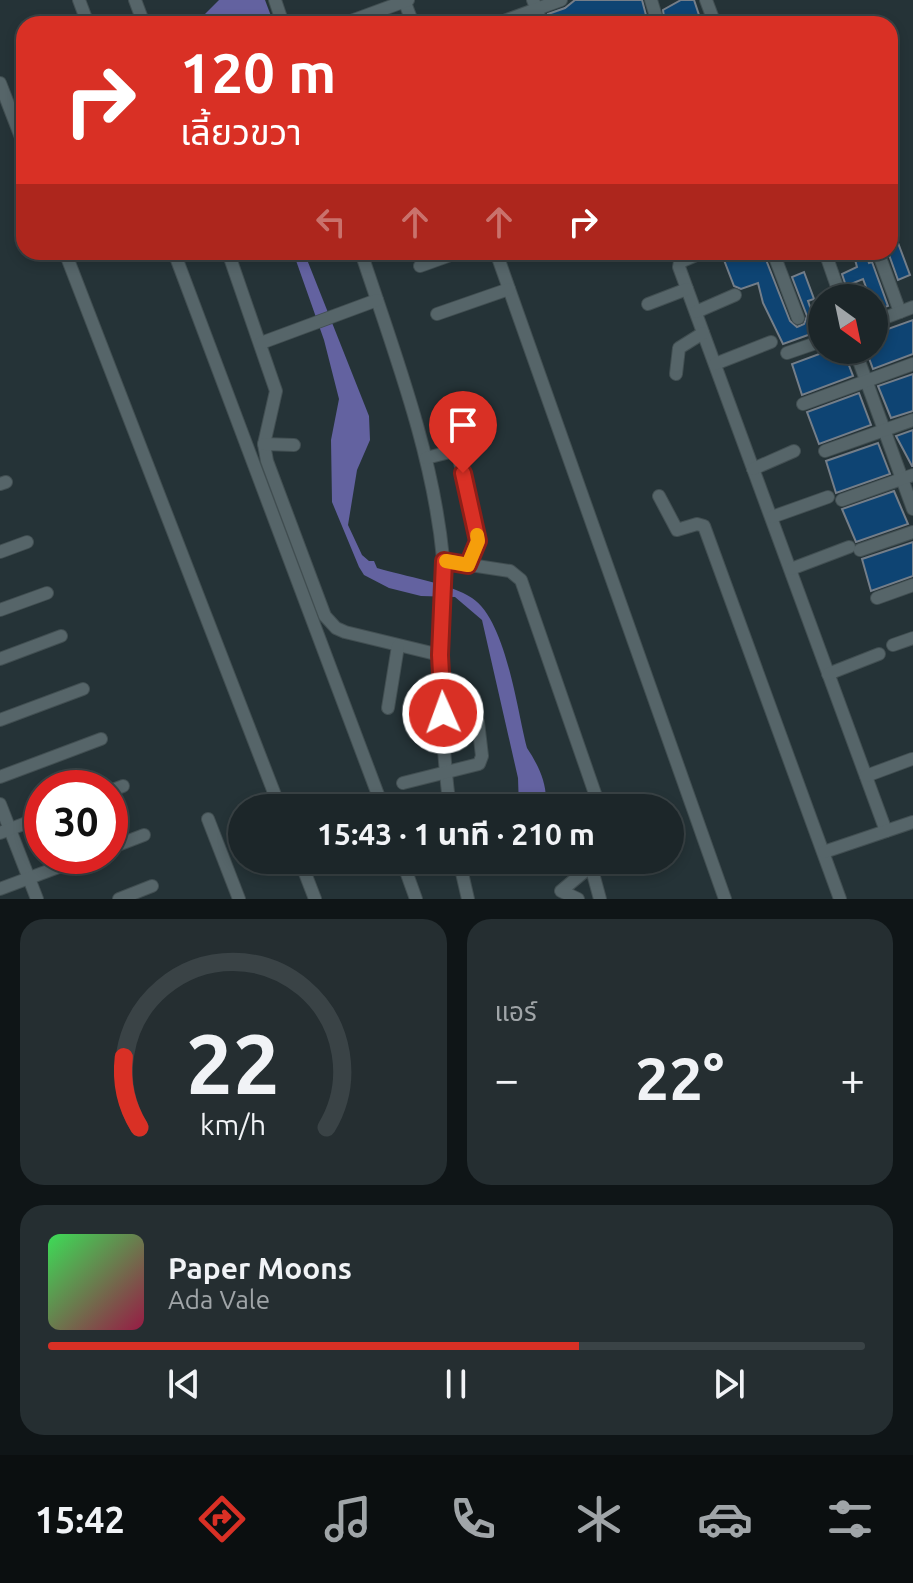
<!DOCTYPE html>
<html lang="th">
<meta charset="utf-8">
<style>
:root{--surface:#1c2629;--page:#252e31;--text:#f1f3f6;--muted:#a0a5a8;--line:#3a4346;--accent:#d93025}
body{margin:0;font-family:Ubuntu,"Noto Sans Thai",sans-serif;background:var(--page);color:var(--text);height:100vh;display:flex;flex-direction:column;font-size:30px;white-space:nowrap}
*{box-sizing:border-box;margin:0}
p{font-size:26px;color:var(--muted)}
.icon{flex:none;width:44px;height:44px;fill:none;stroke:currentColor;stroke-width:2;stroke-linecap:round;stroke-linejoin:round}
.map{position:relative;height:899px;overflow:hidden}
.sheet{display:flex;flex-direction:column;gap:20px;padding:20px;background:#0f1517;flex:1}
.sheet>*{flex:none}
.banner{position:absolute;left:16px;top:16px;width:882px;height:244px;border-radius:24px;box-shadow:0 4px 12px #0003,0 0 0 2px var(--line);background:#d93025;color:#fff;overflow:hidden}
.needle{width:52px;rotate:147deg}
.controls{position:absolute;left:808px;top:284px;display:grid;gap:16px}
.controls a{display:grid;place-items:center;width:80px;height:80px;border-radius:50%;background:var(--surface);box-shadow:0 4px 12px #0003,0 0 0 2px var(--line);font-size:40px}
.speed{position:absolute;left:24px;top:770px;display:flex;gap:16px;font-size:40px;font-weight:700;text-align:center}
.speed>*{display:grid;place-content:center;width:104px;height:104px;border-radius:50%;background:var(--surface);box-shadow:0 4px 12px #0003,0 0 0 2px var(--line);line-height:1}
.speed .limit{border:12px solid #d22;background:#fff;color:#111}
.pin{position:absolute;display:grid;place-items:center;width:68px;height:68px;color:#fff;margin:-82px -34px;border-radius:50% 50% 50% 0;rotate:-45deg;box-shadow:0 0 8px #0007}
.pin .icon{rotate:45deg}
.me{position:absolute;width:88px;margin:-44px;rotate:358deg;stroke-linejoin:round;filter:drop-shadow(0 0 6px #0008)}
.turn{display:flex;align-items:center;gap:28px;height:168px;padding:0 32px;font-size:36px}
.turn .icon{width:104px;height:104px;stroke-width:2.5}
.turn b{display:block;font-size:56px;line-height:68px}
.lanes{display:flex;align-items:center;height:76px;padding:0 32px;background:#0003;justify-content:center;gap:40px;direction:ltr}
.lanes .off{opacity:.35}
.big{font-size:60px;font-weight:700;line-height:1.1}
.sheet .tile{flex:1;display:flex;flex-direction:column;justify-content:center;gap:12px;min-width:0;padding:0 28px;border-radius:24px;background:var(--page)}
.sheet .dial{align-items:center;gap:0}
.dial svg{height:208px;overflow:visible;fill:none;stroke:var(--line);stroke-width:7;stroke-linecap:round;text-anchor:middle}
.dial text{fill:var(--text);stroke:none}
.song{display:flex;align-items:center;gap:24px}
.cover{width:96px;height:96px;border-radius:12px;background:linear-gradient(135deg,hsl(130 70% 55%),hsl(340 70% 35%))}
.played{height:8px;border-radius:4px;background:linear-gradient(90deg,var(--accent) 65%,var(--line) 65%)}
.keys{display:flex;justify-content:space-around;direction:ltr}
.heat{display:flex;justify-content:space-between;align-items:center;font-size:44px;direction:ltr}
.sheet .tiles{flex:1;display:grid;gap:20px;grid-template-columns:1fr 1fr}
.tile:last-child{grid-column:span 2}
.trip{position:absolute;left:228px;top:794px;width:456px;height:80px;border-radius:40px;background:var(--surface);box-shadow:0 4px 12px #0003,0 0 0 2px var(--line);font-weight:700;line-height:80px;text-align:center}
.dock{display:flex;height:128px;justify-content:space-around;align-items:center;background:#0b0f10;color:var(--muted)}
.dock .icon{width:56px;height:56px}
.dock .active{color:var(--accent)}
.dock b{font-size:36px;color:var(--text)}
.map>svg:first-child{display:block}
</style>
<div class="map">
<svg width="913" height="899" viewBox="0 0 913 899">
<rect width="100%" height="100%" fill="#253337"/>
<g fill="#6362a0">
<polygon points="219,0 265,0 274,24 218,24 204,20 203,16"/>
<path d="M293,252h11l65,164 1,24 -13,30 -9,55 14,30 7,6h5l3,7c26,8 75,16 95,30 34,22 45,112 55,150 12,18 22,39 18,60h-26l-1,-30 -36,-158 -27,-23 -34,-1 -32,-8 -25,-13 -5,-8 -27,-65 -1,-62 8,-41 -15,-59z"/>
</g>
<g fill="#0e4473" stroke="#747e89" stroke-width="2">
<polygon points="575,0 642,0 646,15 621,24 551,24 548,14 565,8"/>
<polygon points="681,0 694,0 702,24 665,24 663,10"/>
<polygon points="891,224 910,275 898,280 888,252"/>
<polygon points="728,252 763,252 790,321 797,327 804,324 807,316 792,277 804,272 814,299 808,301 814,318 822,314 822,330 783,344 763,303 758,283 741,289 734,286 724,260 730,257"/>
<polygon points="853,252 865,252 869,263 872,262 888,306 874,311 874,298 870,298 863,279 846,286 842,274 857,267"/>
<polygon points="913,320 913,354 873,369 866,350 874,350 874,334"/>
<polygon points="830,350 843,350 853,376 802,395 792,364"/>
<polygon points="913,374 913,411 891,418 878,386"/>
<polygon points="859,393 871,425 819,444 807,412"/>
<polygon points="913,430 913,466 912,466 896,436"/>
<polygon points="878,443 890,474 836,493 826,461"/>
<polygon points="894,491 908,524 856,542 842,509"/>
<polygon points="913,542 913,576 871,591 862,559"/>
</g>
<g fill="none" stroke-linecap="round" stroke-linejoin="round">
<g stroke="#424f52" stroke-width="14">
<g id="minor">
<polyline points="79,0 88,24"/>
<polyline points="135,0 144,24"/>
<polyline points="275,0 283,24"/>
<polyline points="404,0 413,24"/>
<polyline points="533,0 542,24"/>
<polyline points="651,0 657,20 653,24"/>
<polyline points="706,0 715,24"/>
<polyline points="343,24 408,0"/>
<polyline points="496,24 561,0"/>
<polyline points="0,83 24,145"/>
<polyline points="65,252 280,808"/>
<polyline points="174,252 383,808"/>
<polyline points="228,252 276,391 264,444 267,461 325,616 336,628 345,632 440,655"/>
<path d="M361,252c33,100 72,201 82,306 3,32 -3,66 -3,98 1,50 3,102 10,152"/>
<polyline points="496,252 725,899"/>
<polyline points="703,252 680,262 679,267 886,831"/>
<polyline points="773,252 798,318"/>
<polyline points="825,252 841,298"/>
<polyline points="878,252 900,312"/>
<polyline points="420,266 459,252"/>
<polyline points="648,304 687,289"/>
<polyline points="696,312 735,295"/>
<polyline points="437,314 509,289"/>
<polyline points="874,322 913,307"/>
<polyline points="261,343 377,300"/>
<polyline points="855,350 913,509"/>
<polyline points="787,353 822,341"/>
<polyline points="715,364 771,342"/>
<polyline points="676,374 679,348 703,333"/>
<polyline points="803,404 913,364"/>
<polyline points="264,444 294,445"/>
<polyline points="825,451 913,420"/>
<polyline points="426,458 450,452 459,458 478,541 468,565"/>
<polyline points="753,469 794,451"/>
<polyline points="0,484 6,482"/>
<polyline points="659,496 677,530 697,524 704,526 840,899"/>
<polyline points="842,500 913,475"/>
<polyline points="772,517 828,497"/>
<polyline points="860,550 913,532"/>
<polyline points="0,552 27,542"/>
<polyline points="444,561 510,571 521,580 600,808"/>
<polyline points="791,569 849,547"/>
<polyline points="877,598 913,585"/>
<polyline points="0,610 47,593"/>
<polyline points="893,645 913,638"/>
<polyline points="0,659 61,636"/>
<polyline points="828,674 879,654"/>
<polyline points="388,708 398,646"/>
<polyline points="0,720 83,689"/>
<polyline points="866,776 912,759"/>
<polyline points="0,777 101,739"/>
<polyline points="403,783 479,764 482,756 478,722"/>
<polyline points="110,791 123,786"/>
<polyline points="0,804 37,899"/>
<polyline points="208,819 239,899"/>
<polyline points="0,833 42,817"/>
<polyline points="110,848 144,835"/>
<polyline points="824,852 913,822"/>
<polyline points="300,860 315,899"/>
<polyline points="402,860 416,899"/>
<polyline points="459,860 468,899"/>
<polyline points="558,864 584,871"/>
<polyline points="591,866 600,899"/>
<polyline points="0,889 88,856"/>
<polyline points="119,899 152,886"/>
<polyline points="578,899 561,891 591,866 593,860"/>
</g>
</g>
<use href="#minor" stroke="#566569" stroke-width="12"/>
</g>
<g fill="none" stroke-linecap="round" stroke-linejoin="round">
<g stroke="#8d1f18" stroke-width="20">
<polyline id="route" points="443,713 440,655 444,561 468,565 478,541 463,473"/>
</g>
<use href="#route" stroke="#d93025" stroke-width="14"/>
<polyline stroke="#f59e0b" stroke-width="14" points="446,561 468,565 478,541 477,535"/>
</g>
</svg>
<div class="controls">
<a><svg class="needle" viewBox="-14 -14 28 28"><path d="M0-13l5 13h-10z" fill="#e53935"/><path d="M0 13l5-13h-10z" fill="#a0a5a8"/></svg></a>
</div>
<div class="speed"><div class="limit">30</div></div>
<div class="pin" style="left:463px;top:473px;background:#d93025"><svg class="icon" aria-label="arrive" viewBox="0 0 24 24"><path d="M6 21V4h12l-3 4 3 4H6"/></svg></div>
<svg class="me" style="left:443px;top:713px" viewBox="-20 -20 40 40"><circle r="17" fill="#d93025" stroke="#fff" stroke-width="3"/><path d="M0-11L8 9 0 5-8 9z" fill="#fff"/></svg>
<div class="trip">15:43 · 1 นาที · 210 m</div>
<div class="banner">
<div class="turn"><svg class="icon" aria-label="right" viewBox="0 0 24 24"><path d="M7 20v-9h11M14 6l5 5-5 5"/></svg><div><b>120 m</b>เลี้ยวขวา</div></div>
<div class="lanes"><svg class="icon off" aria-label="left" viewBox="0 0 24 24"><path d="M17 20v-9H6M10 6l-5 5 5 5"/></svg><svg class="icon off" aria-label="ahead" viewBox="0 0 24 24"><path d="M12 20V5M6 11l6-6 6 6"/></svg><svg class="icon off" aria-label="ahead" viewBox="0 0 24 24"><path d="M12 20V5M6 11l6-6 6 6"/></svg><svg class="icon" aria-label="right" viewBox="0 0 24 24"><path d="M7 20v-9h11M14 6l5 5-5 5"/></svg></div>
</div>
</div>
<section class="sheet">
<div class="tiles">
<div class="tile dial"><svg viewBox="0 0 100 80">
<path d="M14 69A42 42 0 1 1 86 69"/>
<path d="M14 69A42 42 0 0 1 8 42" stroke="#d93025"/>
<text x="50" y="56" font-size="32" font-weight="700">22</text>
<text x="50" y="72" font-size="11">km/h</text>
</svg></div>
<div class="tile"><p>แอร์</p>
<div class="heat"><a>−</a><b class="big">22°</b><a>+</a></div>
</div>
<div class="tile">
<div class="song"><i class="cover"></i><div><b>Paper Moons</b><p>Ada Vale</p></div></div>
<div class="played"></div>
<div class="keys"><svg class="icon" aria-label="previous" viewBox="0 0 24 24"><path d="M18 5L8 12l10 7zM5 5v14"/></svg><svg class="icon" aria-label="pause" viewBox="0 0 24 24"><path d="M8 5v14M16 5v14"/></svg><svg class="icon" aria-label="next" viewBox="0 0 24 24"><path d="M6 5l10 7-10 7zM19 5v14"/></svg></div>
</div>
</div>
</section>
<nav class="dock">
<b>15:42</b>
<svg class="icon active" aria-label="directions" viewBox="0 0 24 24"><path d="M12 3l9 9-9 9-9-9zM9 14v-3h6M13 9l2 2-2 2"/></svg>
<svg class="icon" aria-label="music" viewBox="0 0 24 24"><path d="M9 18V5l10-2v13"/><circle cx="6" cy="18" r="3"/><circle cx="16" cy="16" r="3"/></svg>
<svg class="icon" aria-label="phone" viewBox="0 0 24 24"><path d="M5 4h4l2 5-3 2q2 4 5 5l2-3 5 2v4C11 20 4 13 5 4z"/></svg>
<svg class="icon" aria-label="climate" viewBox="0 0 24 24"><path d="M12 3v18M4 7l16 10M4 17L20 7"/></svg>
<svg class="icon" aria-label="car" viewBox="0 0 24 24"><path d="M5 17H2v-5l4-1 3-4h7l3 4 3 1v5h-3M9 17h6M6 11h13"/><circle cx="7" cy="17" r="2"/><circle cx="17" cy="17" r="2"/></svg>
<svg class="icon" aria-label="filters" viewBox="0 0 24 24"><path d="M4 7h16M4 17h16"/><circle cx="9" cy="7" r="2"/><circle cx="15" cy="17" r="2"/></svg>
</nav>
